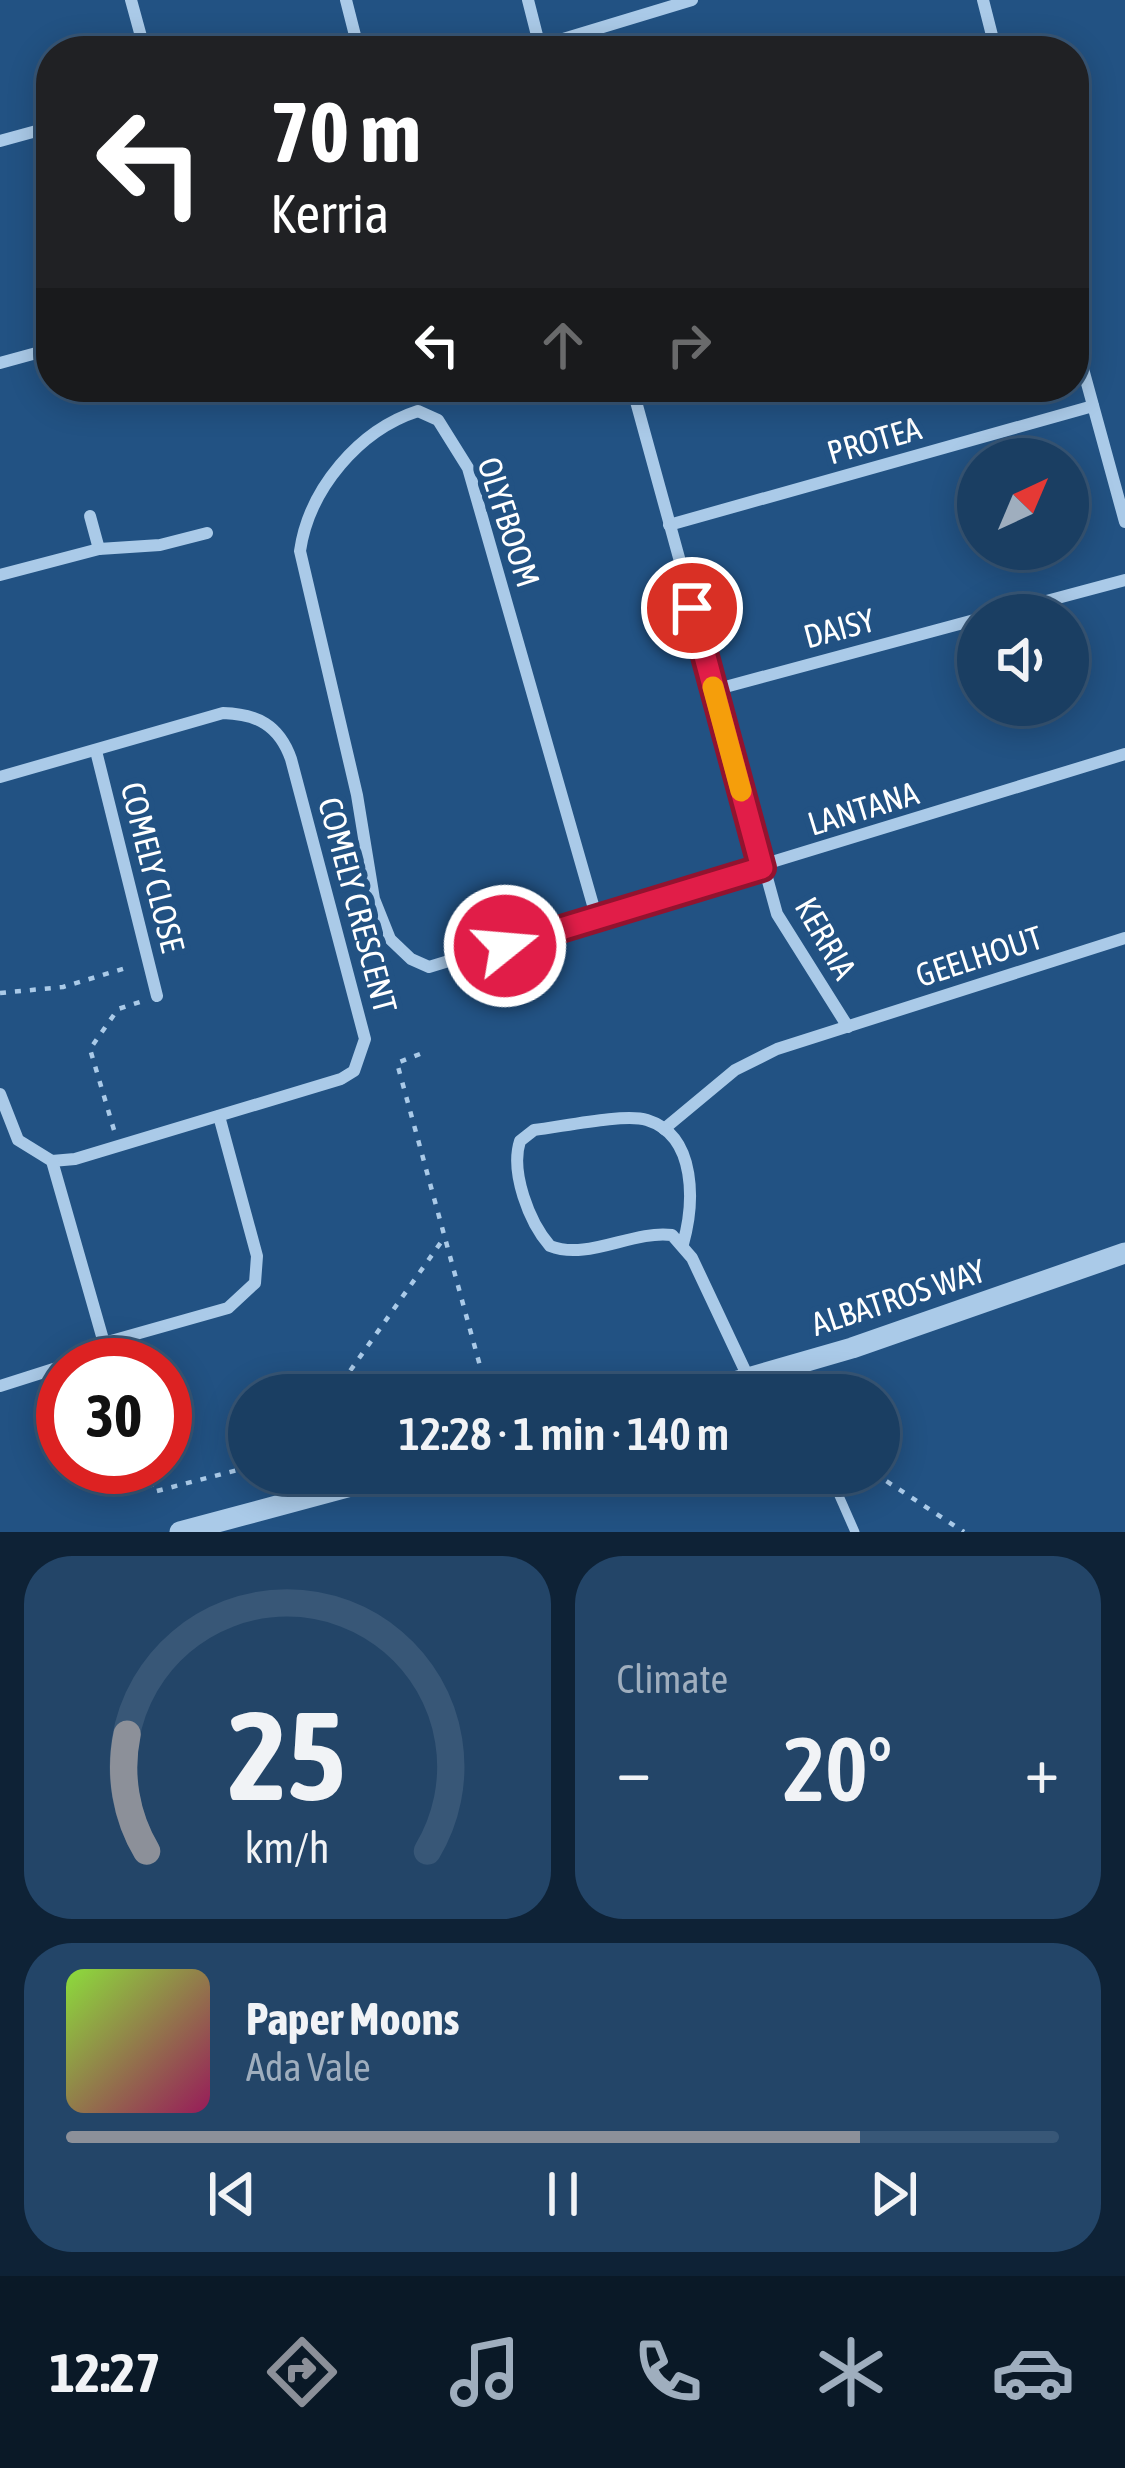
<!DOCTYPE html>
<meta charset="utf-8">
<style>
:root{--surface:#1a3e62;--page:#234568;--text:#f1f3f6;--muted:#9faebe;--line:#385777;--accent:#8c9099}
body{margin:0;font-family:"Asap Condensed",sans-serif;background:var(--page);color:var(--text);height:100vh;display:flex;flex-direction:column;font-size:45px;white-space:nowrap}
*{box-sizing:border-box;margin:0}
p{font-size:39px;color:var(--muted)}
.icon{flex:none;width:66px;height:66px;fill:none;stroke:currentColor;stroke-width:2;stroke-linecap:round;stroke-linejoin:round}
.map{position:relative;height:1532px;overflow:hidden}
.drawer{display:flex;flex-direction:column;gap:24px;padding:24px;background:#0e2236;flex:1}
.drawer>*{flex:none}
.top-card{position:absolute;left:36px;top:36px;width:1053px;height:366px;border-radius:48px;box-shadow:0 6px 30px #0003,0 0 0 3px var(--line);background:#202124;color:#fff;overflow:hidden}
.needle{width:78px;rotate:44deg}
.controls{position:absolute;left:957px;top:438px;display:grid;gap:24px}
.controls a{display:grid;place-items:center;width:132px;height:132px;border-radius:50%;background:var(--surface);box-shadow:0 6px 30px #0003,0 0 0 3px var(--line);font-size:60px}
.speed{position:absolute;left:36px;top:1338px;display:flex;gap:24px;font-size:60px;font-weight:700;text-align:center}
.speed>*{display:grid;place-content:center;width:156px;height:156px;border-radius:50%;background:var(--surface);box-shadow:0 6px 30px #0003,0 0 0 3px var(--line);line-height:1}
.speed .limit{border:18px solid #d22;background:#fff;color:#111}
.pin{position:absolute;display:grid;place-items:center;width:102px;height:102px;color:#fff;margin:-51px;border:6px solid #fff;border-radius:50%;box-shadow:0 3px 12px #0007}
.me{position:absolute;width:132px;margin:-66px;rotate:73deg;stroke-linejoin:round;filter:drop-shadow(0 0 9px #0008)}
.turn{display:flex;align-items:center;gap:42px;height:252px;padding:0 36px;font-size:54px}
.turn .icon{width:156px;height:156px;stroke-width:2.5}
.turn b{display:block;font-size:84px;line-height:102px}
.lanes{display:flex;align-items:center;height:114px;padding:0 36px;background:#0003;justify-content:center;gap:60px;direction:ltr}
.lanes .off{opacity:.35}
.big{font-size:90px;font-weight:600;line-height:1.1}
.drawer .widget{flex:1;display:flex;flex-direction:column;justify-content:center;gap:18px;min-width:0;padding:0 42px;border-radius:48px;background:var(--page)}
.drawer .dial{align-items:center;gap:0}
.dial svg{height:312px;overflow:visible;fill:none;stroke:var(--line);stroke-width:7;stroke-linecap:round;text-anchor:middle}
.dial text{fill:var(--text);stroke:none}
.song{display:flex;align-items:center;gap:36px}
.cover{width:144px;height:144px;border-radius:18px;background:linear-gradient(135deg,hsl(90 70% 55%),hsl(330 70% 35%))}
.played{height:12px;border-radius:6px;background:linear-gradient(90deg,var(--accent) 80%,var(--line) 80%)}
.keys{display:flex;justify-content:space-around;direction:ltr}
.heat{display:flex;justify-content:space-between;align-items:center;font-size:66px;direction:ltr}
.drawer .tiles{flex:1;display:grid;gap:24px;grid-template-columns:1fr 1fr}
.widget:last-child{grid-column:span 2}
.trip{position:absolute;left:228px;top:1374px;width:672px;height:120px;border-radius:60px;background:var(--surface);box-shadow:0 6px 30px #0003,0 0 0 3px var(--line);font-weight:600;line-height:120px;text-align:center}
.menu{display:flex;height:192px;justify-content:space-around;align-items:center;background:#0a1927;color:var(--muted)}
.menu .icon{width:84px;height:84px}
.menu .on{color:var(--accent)}
.menu b{font-size:54px;color:var(--text)}
.map>svg:first-child{display:block}
</style>
<div class="map">
<svg width="1125" height="1532" viewBox="0 0 1125 1532">
<rect width="100%" height="100%" fill="#225283"/>
<g fill="none" stroke-linecap="round" stroke-linejoin="round">
<g stroke="#aacae8" stroke-width="4.5" stroke-dasharray="6 9" stroke-linecap="butt">
<polyline points="0,993 63,987 129,967"/>
<polyline points="420,1054 397,1063 488,1395"/>
<polyline points="114,1130 90,1049 118,1009 140,1002"/>
<polyline points="333,1395 444,1238"/>
<polyline points="146,1467 153,1492 249,1467"/>
<polyline points="874,1473 964,1532"/>
</g>
<g stroke="#aacae8" stroke-width="9">
<polyline points="789,1367 799,1395"/>
<polyline points="829,1473 855,1532"/>
</g>
<g stroke="#aacae8" stroke-width="12">
<polyline points="131,0 145,51"/>
<polyline points="346,0 359,51"/>
<polyline points="528,0 541,51"/>
<polyline points="983,0 996,51"/>
<polyline points="540,46 692,0"/>
<polyline points="0,141 51,127"/>
<polyline points="1074,336 1125,522"/>
<polyline points="0,363 51,349"/>
<polyline points="632,387 777,914 848,1027"/>
<polyline points="90,516 99,549"/>
<polyline points="669,525 1093,406"/>
<polyline points="0,575 99,549 160,545 207,533"/>
<polyline points="994,615 1125,580"/>
<polyline points="714,690 978,619"/>
<polyline points="96,751 157,996"/>
<path d="M0,777l223,-64c34,1 56,12 68,46l74,280 -11,32 -13,8 -266,80 -23,2"/>
<path d="M597,919l-129,-451 -30,-48 -20,-9c-59,19 -109,78 -118,140l57,244 17,104 16,40 21,20 18,8 696,-213"/>
<polyline points="0,1094 18,1140 52,1161 104,1343 65,1365"/>
<polyline points="664,1129 735,1070 777,1049 1125,938"/>
<path d="M683,1244c11,-39 15,-108 -36,-124 -23,-7 -86,7 -113,10l-14,11c-10,31 9,81 30,105 38,15 82,-16 122,-11l20,23 57,121"/>
<polyline points="104,1343 228,1308 255,1283 257,1256 219,1116"/>
<polyline points="0,1386 63,1366"/>
</g>
<g stroke="#aacae8" stroke-width="21">
<polyline points="689,1395 852,1348 1125,1253"/>
<polyline points="180,1532 399,1473"/>
</g>
</g>
<g fill="none" stroke-linecap="round" stroke-linejoin="round">
<g stroke="#92132f" stroke-width="30">
<polyline id="route" points="505,946 762,868 692,608"/>
</g>
<use href="#route" stroke="#e11d48" stroke-width="21"/>
<polyline stroke="#f59e0b" stroke-width="21" points="713,687 741,791"/>
</g>
<g text-anchor="middle" stroke-width="12" stroke-linejoin="round" paint-order="stroke">
<g font-size="33" fill="#fff" stroke="#225283">
<text transform="translate(874 440) rotate(-16)" y="12">PROTEA</text>
<text transform="translate(509 522) rotate(72)" y="12">OLYFBOOM</text>
<text transform="translate(839 628) rotate(-15)" y="12">DAISY</text>
<text transform="translate(863 808) rotate(-17)" y="12">LANTANA</text>
<text transform="translate(153 867) rotate(76)" y="12">COMELY CLOSE</text>
<text transform="translate(358 905) rotate(75)" y="12">COMELY CRESCENT</text>
<text transform="translate(826 938) rotate(60)" y="12">KERRIA</text>
<text transform="translate(979 956) rotate(-18)" y="12">GEELHOUT</text>
<text transform="translate(898 1297) rotate(-18)" y="12">ALBATROS WAY</text>
</g>
</g>
</svg>
<div class="controls">
<a><svg class="needle" viewBox="-14 -14 28 28"><path d="M0-13l5 13h-10z" fill="#e53935"/><path d="M0 13l5-13h-10z" fill="#9faebe"/></svg></a>
<a><svg class="icon" aria-label="sound" viewBox="0 0 24 24"><path d="M4 9h4l5-4v14l-5-4H4zM17 9q2 3 0 6"/></svg></a>
</div>
<div class="speed"><div class="limit">30</div></div>
<div class="pin" style="left:692px;top:608px;background:#d93025"><svg class="icon" aria-label="arrive" viewBox="0 0 24 24"><path d="M6 21V4h12l-3 4 3 4H6"/></svg></div>
<svg class="me" style="left:505px;top:946px" viewBox="-20 -20 40 40"><circle r="17" fill="#e11d48" stroke="#fff" stroke-width="3"/><path d="M0-11L8 9 0 5-8 9z" fill="#fff"/></svg>
<div class="trip">12:28 · 1 min · 140 m</div>
<div class="top-card">
<div class="turn"><svg class="icon" aria-label="left" viewBox="0 0 24 24"><path d="M17 20v-9H6M10 6l-5 5 5 5"/></svg><div><b>70 m</b>Kerria</div></div>
<div class="lanes"><svg class="icon" aria-label="left" viewBox="0 0 24 24"><path d="M17 20v-9H6M10 6l-5 5 5 5"/></svg><svg class="icon off" aria-label="ahead" viewBox="0 0 24 24"><path d="M12 20V5M6 11l6-6 6 6"/></svg><svg class="icon off" aria-label="right" viewBox="0 0 24 24"><path d="M7 20v-9h11M14 6l5 5-5 5"/></svg></div>
</div>
</div>
<section class="drawer">
<div class="tiles">
<div class="widget dial"><svg viewBox="0 0 100 80">
<path d="M14 69A42 42 0 1 1 86 69"/>
<path d="M14 69A42 42 0 0 1 9 39" stroke="#8c9099"/>
<text x="50" y="56" font-size="32" font-weight="700">25</text>
<text x="50" y="72" font-size="11">km/h</text>
</svg></div>
<div class="widget"><p>Climate</p>
<div class="heat"><a>−</a><b class="big">20°</b><a>+</a></div>
</div>
<div class="widget">
<div class="song"><i class="cover"></i><div><b>Paper Moons</b><p>Ada Vale</p></div></div>
<div class="played"></div>
<div class="keys"><svg class="icon" aria-label="previous" viewBox="0 0 24 24"><path d="M18 5L8 12l10 7zM5 5v14"/></svg><svg class="icon" aria-label="pause" viewBox="0 0 24 24"><path d="M8 5v14M16 5v14"/></svg><svg class="icon" aria-label="next" viewBox="0 0 24 24"><path d="M6 5l10 7-10 7zM19 5v14"/></svg></div>
</div>
</div>
</section>
<nav class="menu">
<b>12:27</b>
<svg class="icon on" aria-label="directions" viewBox="0 0 24 24"><path d="M12 3l9 9-9 9-9-9zM9 14v-3h6M13 9l2 2-2 2"/></svg>
<svg class="icon" aria-label="music" viewBox="0 0 24 24"><path d="M9 18V5l10-2v13"/><circle cx="6" cy="18" r="3"/><circle cx="16" cy="16" r="3"/></svg>
<svg class="icon" aria-label="phone" viewBox="0 0 24 24"><path d="M5 4h4l2 5-3 2q2 4 5 5l2-3 5 2v4C11 20 4 13 5 4z"/></svg>
<svg class="icon" aria-label="climate" viewBox="0 0 24 24"><path d="M12 3v18M4 7l16 10M4 17L20 7"/></svg>
<svg class="icon" aria-label="car" viewBox="0 0 24 24"><path d="M5 17H2v-5l4-1 3-4h7l3 4 3 1v5h-3M9 17h6M6 11h13"/><circle cx="7" cy="17" r="2"/><circle cx="17" cy="17" r="2"/></svg>
</nav>
